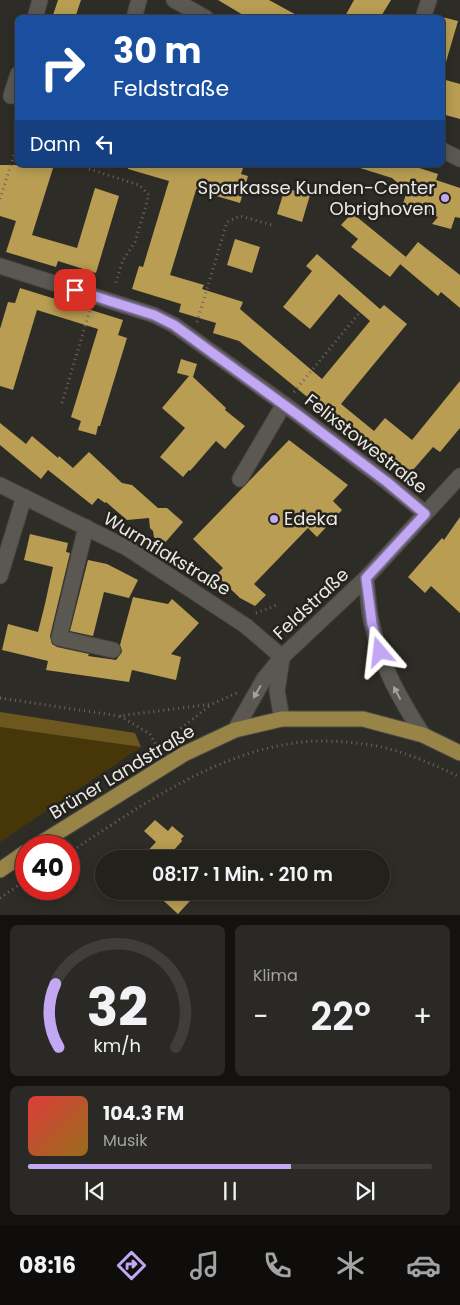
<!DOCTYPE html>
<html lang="de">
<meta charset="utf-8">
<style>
:root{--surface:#22211c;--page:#2a2925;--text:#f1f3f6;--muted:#a2a3a3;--line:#3f3e3b;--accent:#c2a8f3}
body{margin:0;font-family:Poppins,sans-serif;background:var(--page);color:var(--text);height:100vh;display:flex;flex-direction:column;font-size:19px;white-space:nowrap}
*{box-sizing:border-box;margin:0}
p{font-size:16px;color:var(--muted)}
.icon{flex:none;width:28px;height:28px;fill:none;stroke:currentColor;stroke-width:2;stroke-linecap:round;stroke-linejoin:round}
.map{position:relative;height:915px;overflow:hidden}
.panel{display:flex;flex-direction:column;gap:10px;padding:10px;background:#13120f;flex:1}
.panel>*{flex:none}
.top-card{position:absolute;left:15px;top:15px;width:430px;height:152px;border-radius:8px;box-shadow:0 2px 12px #0003,0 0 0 1px var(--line);background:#1a4fa0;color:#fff;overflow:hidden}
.speed{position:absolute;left:15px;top:835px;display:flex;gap:10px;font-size:25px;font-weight:700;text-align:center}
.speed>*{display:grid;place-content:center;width:65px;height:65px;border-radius:50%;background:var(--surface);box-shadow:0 2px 12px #0003,0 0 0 1px var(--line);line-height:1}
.speed .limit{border:8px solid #d22;background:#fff;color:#111}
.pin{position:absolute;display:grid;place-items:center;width:42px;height:42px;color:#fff;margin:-21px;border-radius:10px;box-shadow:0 2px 8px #0006}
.me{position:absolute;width:55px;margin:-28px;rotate:343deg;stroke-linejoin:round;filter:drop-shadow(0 0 4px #0008)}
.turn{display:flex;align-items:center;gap:18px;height:105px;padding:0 15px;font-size:22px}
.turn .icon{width:65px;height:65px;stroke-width:2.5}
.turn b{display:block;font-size:35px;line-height:42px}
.then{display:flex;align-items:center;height:48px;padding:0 15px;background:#0003;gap:10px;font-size:19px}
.big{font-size:38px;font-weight:600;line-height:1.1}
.panel .tile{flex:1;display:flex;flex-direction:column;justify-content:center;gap:8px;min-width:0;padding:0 18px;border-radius:8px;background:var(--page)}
.panel .dial{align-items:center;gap:0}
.dial svg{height:130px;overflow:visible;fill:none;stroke:var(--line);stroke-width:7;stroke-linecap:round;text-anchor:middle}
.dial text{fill:var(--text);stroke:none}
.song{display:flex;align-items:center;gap:15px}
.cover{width:60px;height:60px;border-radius:8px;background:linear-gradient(135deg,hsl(0 70% 55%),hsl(40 70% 35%))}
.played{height:5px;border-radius:2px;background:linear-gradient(90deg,var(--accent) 65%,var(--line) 65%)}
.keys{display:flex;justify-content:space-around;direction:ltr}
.heat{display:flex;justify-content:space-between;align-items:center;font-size:28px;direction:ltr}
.panel .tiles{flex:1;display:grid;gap:10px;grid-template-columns:1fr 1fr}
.tile:last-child{grid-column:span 2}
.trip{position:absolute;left:95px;top:850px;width:295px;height:50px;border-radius:25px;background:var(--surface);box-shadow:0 2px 12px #0003,0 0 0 1px var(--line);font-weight:600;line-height:50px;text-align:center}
.menu{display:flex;height:80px;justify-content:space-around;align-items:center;background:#0e0d0b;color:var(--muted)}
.menu .icon{width:35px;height:35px}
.menu .active{color:var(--accent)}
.menu b{font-size:22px;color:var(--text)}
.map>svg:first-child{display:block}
</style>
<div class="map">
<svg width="460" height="915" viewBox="0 0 460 915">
<rect width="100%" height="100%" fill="#2e2c26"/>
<polygon fill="#473708" points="0,727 141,747 0,842"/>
<polygon fill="#6c581e" points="0,712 135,733 141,747 0,727"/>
<g fill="#b89d52">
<polygon points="58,0 81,0 75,18 52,18"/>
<polygon points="218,0 269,0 302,18 248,18"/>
<polygon points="354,0 391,0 380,18 344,18"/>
<polygon points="442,17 458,21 446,62 442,61"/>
<polygon points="442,79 460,84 460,119 442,114"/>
<polygon points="0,165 54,165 32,235 77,248 95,188 119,196 96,273 58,261 56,267 6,252 16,221 0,216"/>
<polygon points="128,165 244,165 241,174 248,176 240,203 196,190 170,275 204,285 202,289 243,302 240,309 322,379 370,321 339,294 310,329 283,307 312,271 306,266 317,254 380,309 384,305 407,324 341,404 374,431 385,418 412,440 460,381 460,428 440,452 433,447 406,478 239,341 213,333 216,323 179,312 181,304 132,289 139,266 143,267 169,181 128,169"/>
<polygon points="360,165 410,165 438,174 436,180 460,188 460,218 455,217 451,229 432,224 438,217 426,213 427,211 403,204 407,191 392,178 360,168"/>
<polygon points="285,188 310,195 302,222 277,214"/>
<polygon points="352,213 406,257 390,277 351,247 358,239 341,225"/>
<polygon points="235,239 260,247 252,273 227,265"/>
<polygon points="418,242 460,275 460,308 441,292 438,296 400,264"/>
<polygon points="20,288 123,320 118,335 127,338 100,426 98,426 96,435 78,430 81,421 71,417 98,329 37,310 13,390 0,386 0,329 8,302 15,303"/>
<polygon points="181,359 197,364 193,377 226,408 225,410 245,426 225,449 216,441 190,471 189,470 183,477 160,457 185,428 162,408 189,376 177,373"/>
<polygon points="0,423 26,444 32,436 58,458 59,456 73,468 89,452 122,483 132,485 158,508 167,508 183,522 163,545 154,537 153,531 150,528 149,518 127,520 106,502 105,503 98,498 92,505 48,470 41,479 0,445"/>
<polygon points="289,440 348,485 333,501 342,510 317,537 308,528 254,584 266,595 255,606 240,598 216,575 223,568 193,539"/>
<polygon points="460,517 460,613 431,586 425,593 408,577 442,538 444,540"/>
<polygon points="30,534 68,543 66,552 70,553 50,636 52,644 57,647 89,654 88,656 116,660 122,652 120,645 133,597 168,604 172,599 199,623 171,654 181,657 176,680 132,670 129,682 46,670 48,661 2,650 8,624 38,632 45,604 53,567 24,560"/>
<polygon points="88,560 107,564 138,580 129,598 104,592 93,636 70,631"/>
<polygon points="155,820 168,831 172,826 184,836 181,839 182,841 166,859 140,859 156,842 144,831"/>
<polygon points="153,891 199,891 178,914"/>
</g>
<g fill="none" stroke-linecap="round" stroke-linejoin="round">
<g stroke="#494742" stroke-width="17">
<g id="minor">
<polyline points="174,0 206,18"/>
<polyline points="35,18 40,0"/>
<polyline points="134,18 139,0"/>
<polyline points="423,18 429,0"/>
<polyline points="11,96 18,74"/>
<polyline points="442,150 460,159"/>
<polyline points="0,266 154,315 174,325 284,404 387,482 425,513"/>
<polyline points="240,479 284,404"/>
<polyline points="0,485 127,548 246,626 282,657"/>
<polyline points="86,527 59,638 113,650"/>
<polyline points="0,576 24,497"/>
<path d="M366,578c2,15 2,31 6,46 9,42 28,75 51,111"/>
<polyline points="282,658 277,691 282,719"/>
<polyline points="235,730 264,679 282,657 366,578 460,476"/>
</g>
</g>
<g stroke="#494742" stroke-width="17">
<g id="major">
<polyline points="36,846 184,754 235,730 282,719 363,719 423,735 460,753"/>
<polyline points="0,870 26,852"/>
</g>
</g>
<g stroke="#6a6863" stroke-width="3" stroke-dasharray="1 4" stroke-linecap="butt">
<polyline points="89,169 139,185 149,195 135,242 123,260 115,285"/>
<polyline points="0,199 14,155 18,150"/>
<polyline points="197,322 227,222 240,216 272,225"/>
<polyline points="294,392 360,312"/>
<polyline points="62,403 90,310"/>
<polyline points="256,613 277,605"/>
<polyline points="0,698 119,716 212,704 237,693"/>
<polyline points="120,716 150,734 159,750"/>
<polyline points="157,747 212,704"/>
<path d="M69,853c66,-44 140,-96 219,-109 27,-5 57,-3 83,1 31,5 61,19 89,32"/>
<polyline points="0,898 26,880"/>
</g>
<use href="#minor" stroke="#5b5852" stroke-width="15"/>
<use href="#major" stroke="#998448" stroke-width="15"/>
</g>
<defs><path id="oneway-solid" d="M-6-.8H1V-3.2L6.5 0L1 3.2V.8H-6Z" transform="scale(1.25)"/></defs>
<g fill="#a2a09c">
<use href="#oneway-solid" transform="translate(257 692) rotate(120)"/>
<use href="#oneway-solid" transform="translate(397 693) rotate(-118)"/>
</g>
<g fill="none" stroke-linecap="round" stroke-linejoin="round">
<g stroke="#7e6d9e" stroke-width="12">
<polyline id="route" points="75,290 154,315 174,325 298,415 387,482 425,514 366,578 372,624 380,652"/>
</g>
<use href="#route" stroke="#c2a8f3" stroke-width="9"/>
</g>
<g fill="#c2a8f3" stroke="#24221d" stroke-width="2">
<circle cx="445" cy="198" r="5"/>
<circle cx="274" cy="519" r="5"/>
</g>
<g text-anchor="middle" stroke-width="5" stroke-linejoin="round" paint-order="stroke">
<g font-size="18" fill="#eae9e5" stroke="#24221d" text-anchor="end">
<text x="435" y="194">Sparkasse Kunden-Center<tspan x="435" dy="21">Obrighoven</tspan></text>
<text x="284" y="525" text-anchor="start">Edeka</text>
</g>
<g font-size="18" fill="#eae9e5" stroke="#24221d">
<text transform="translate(366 444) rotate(38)" y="6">Felixstowestraße</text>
<text transform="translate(167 554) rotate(31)" y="6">Wurmflakstraße</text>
<text transform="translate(311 604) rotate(-43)" y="6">Feldstraße</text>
<text transform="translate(122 772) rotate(-31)" y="6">Brüner Landstraße</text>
</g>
</g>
</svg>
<div class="speed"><div class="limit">40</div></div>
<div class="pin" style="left:75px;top:290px;background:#d93025"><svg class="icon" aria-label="arrive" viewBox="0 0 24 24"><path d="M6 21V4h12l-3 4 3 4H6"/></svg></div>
<svg class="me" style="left:380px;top:652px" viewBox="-20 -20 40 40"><path d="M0-17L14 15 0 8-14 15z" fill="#c2a8f3" stroke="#fff" stroke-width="4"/></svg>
<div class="trip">08:17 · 1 Min. · 210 m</div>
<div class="top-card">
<div class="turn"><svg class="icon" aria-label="right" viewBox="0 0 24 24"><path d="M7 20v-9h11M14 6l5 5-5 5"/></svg><div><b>30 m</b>Feldstraße</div></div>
<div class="then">Dann<svg class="icon" aria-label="left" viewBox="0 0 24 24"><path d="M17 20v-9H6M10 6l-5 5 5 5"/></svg></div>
</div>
</div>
<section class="panel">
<div class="tiles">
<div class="tile dial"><svg viewBox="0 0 100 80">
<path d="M14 69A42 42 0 1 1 86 69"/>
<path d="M14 69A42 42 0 0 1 12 30" stroke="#c2a8f3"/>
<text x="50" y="56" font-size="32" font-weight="700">32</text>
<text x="50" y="72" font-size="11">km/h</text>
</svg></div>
<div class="tile"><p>Klima</p>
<div class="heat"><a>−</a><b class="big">22°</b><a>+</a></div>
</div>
<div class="tile">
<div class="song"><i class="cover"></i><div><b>104.3 FM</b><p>Musik</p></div></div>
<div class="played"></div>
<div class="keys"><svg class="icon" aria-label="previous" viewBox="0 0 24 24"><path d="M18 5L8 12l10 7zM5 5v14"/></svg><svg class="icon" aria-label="pause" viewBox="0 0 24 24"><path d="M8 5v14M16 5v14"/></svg><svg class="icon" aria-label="next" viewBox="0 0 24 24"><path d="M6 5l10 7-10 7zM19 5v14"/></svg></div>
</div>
</div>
</section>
<nav class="menu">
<b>08:16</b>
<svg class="icon active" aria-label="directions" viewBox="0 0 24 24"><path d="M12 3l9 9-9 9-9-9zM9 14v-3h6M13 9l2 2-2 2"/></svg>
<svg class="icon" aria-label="music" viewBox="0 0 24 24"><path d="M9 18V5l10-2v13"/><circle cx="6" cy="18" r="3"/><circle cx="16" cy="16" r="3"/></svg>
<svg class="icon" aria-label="phone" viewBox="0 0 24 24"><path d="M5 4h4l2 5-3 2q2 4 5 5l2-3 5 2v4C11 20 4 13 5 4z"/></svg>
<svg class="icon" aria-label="climate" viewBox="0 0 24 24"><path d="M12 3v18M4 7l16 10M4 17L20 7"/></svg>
<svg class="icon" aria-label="car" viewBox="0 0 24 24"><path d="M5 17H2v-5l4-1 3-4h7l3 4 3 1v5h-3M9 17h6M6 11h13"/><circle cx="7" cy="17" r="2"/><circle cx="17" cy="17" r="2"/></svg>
</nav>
